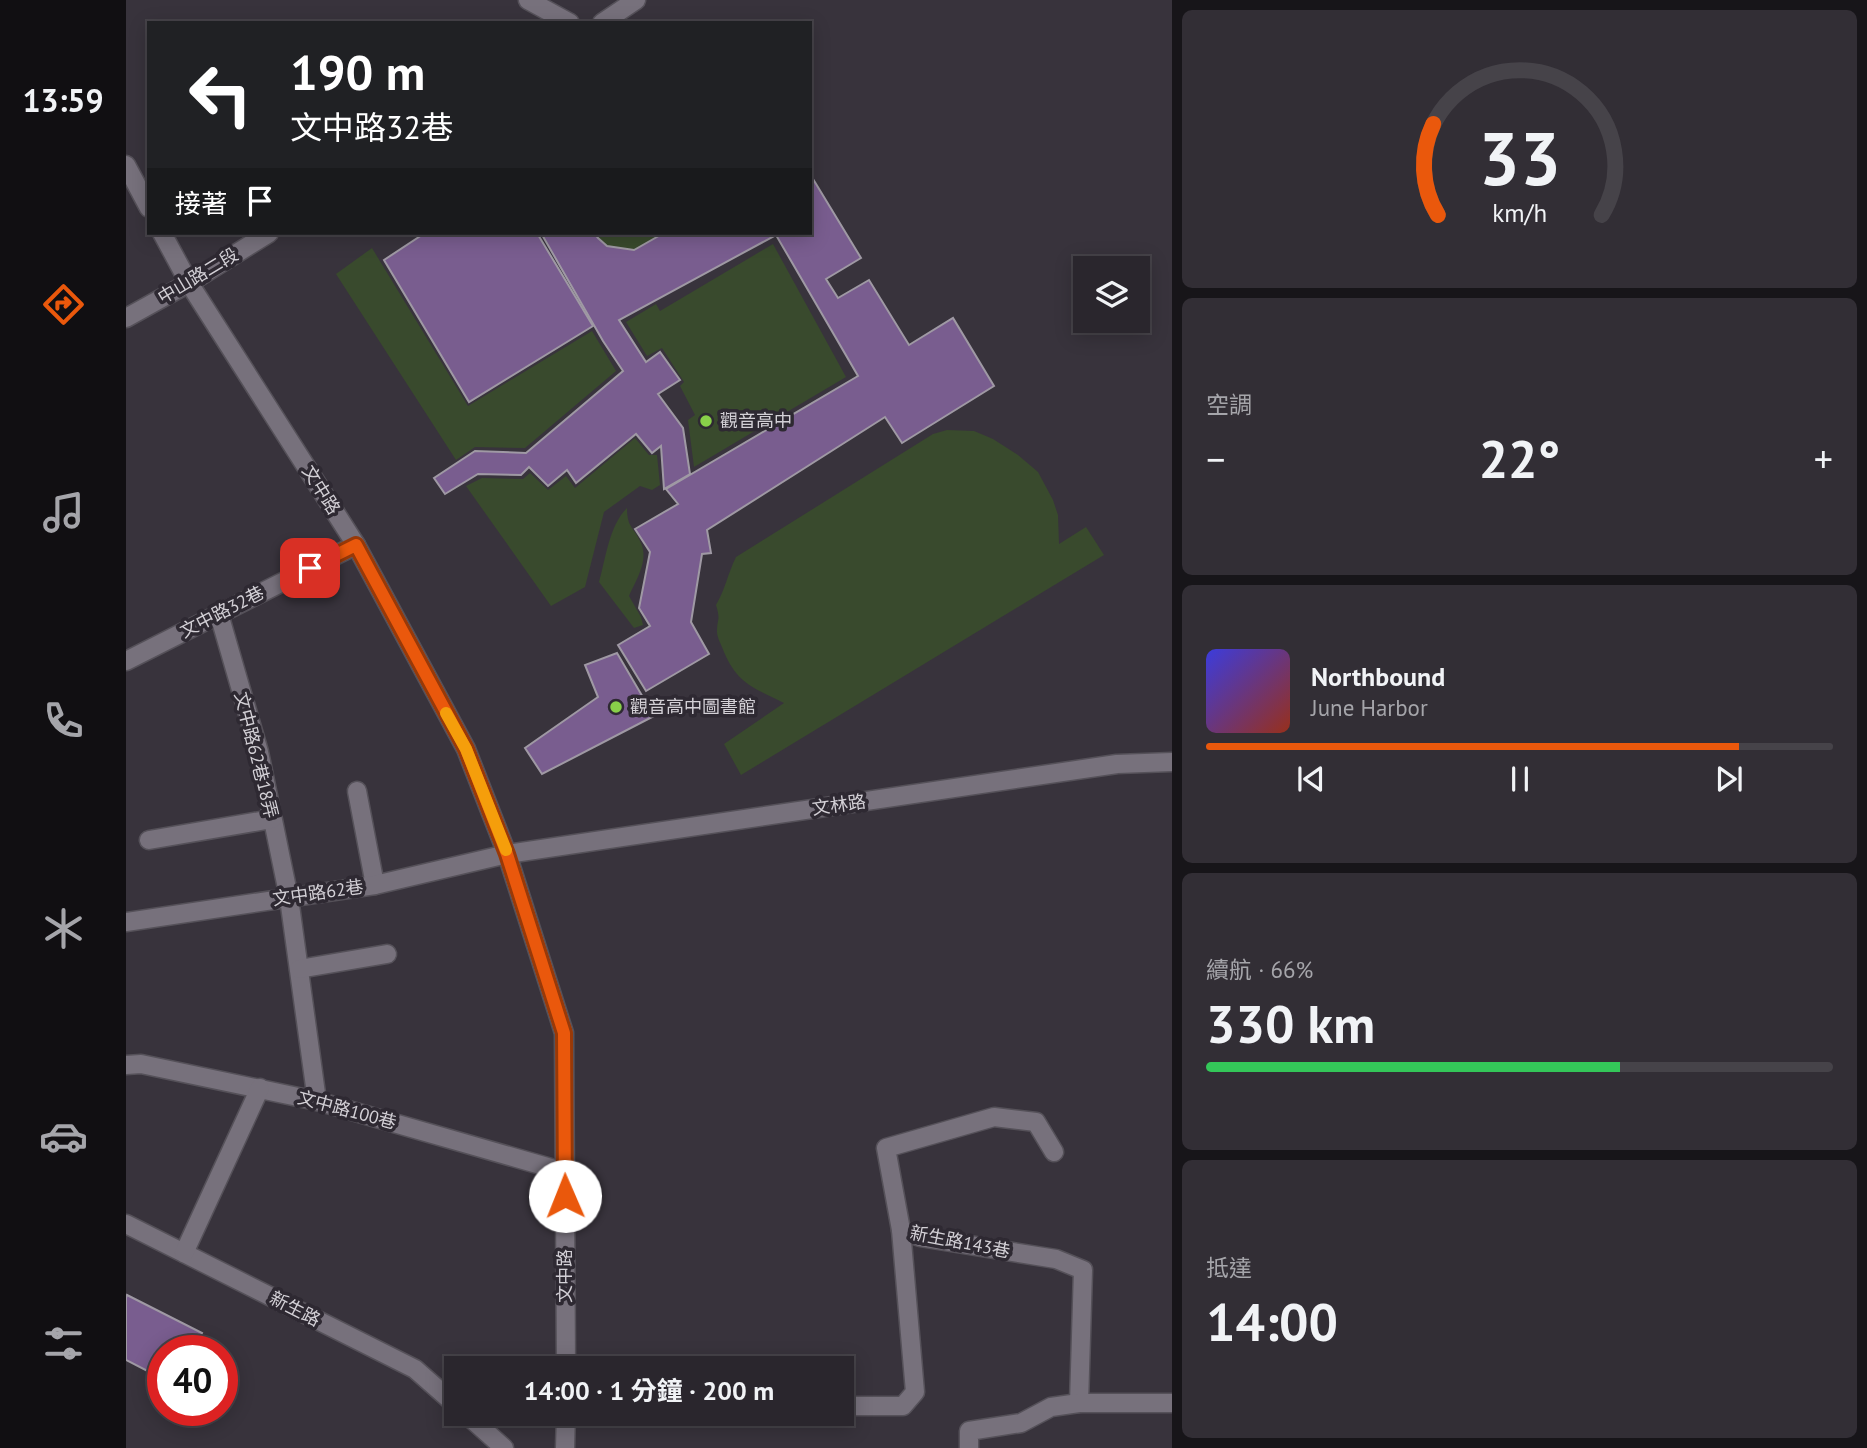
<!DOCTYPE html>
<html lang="zh-TW">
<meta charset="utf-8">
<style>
:root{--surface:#2a262d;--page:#322e35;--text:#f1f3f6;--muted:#a5a5aa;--line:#464349;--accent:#ea580c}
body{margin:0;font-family:"PT Sans","Noto Sans TC",sans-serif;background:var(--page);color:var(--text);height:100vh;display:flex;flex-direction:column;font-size:26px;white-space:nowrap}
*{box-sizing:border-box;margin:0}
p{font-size:23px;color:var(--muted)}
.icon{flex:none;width:38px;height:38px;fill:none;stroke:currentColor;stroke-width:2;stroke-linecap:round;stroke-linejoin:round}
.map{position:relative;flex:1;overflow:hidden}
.side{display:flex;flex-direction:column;gap:10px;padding:10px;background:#171519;width:695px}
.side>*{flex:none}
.hud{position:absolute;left:21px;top:21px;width:665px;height:214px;border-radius:0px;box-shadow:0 4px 18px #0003,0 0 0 2px var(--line);background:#202124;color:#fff;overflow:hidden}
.fabs{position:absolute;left:947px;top:256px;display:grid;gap:14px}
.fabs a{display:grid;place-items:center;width:77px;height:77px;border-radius:0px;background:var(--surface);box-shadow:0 4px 18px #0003,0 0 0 2px var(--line);font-size:35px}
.speed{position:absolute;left:21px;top:1335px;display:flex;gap:14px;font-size:35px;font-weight:700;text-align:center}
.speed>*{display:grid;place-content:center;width:91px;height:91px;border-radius:50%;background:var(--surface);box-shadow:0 4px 18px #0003,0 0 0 2px var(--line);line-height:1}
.speed .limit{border:10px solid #d22;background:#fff;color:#111}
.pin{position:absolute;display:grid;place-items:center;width:60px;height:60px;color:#fff;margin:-30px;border-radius:14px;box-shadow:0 4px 10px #0006}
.me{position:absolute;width:77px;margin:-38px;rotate:359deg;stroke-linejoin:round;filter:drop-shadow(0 0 5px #0008)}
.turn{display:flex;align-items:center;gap:24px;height:147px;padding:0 28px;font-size:32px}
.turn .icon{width:91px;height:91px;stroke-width:2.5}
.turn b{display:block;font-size:49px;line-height:60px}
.then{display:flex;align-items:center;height:66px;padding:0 28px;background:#0003;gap:14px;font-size:26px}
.big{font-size:52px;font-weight:700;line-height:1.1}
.side .widget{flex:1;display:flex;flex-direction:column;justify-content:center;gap:10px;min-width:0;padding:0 24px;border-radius:10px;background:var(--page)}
.side .dial{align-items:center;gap:0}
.dial svg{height:182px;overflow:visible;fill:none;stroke:var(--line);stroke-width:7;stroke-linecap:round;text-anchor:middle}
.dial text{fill:var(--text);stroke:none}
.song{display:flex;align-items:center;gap:21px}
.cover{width:84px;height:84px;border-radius:10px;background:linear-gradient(135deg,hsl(240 70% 55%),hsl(10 70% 35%))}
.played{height:7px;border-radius:4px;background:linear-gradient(90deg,var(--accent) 85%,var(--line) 85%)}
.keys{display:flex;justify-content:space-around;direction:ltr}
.heat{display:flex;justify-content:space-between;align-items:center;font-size:38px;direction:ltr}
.charge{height:10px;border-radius:5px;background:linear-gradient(90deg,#34c759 66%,var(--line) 0)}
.trip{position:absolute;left:318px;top:1356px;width:410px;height:70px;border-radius:0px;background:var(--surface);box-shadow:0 4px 18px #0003,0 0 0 2px var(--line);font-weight:700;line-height:70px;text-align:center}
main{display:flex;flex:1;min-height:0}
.menu{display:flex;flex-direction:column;width:126px;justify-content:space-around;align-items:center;background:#110f12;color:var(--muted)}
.menu .icon{width:49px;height:49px}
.menu .on{color:var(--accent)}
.menu b{font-size:32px;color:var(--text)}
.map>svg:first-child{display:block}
</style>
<main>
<nav class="menu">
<b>13:59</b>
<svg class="icon on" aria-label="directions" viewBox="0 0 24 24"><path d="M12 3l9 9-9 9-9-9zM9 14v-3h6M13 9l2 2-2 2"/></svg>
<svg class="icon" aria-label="music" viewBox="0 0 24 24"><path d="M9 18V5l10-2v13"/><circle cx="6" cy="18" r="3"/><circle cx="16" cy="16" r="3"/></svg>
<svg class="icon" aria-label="phone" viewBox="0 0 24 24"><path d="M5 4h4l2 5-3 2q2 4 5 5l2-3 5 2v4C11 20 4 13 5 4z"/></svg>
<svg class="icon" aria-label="climate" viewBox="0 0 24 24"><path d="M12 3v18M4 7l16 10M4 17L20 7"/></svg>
<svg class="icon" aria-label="car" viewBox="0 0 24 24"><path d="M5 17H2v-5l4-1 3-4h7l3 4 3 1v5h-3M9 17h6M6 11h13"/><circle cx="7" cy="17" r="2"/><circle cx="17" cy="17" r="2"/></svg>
<svg class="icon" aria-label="filters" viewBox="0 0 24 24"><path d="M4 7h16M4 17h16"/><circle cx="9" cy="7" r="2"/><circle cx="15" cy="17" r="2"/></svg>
</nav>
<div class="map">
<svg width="1047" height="1448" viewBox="0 0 1047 1448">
<rect width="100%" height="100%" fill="#38333c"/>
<g fill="#394a2d">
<polygon points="468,233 538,233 508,250 481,246 472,238"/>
<polygon points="647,244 720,377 568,467 562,420 569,415 554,386 558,382 536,348 521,356 500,322 530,304 534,311"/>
<polygon points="246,248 342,406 466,331 490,371 399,448 349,447 330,460 210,274"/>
<path d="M821,430l27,1 19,8 25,16 20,17 15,28 5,15 1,29 27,-17 18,28 -363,220 -17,-31 60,-41c-29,-15 -46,-18 -60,-51 -2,-6 -7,-14 -7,-20 0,-14 4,-11 -1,-27 9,-15 12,-32 20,-48l197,-123z"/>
<polygon points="509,438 523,455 531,455 534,485 526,490 514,486 478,512 459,587 425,606 340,486 356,478 397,479 404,473 422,490 440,476 449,488"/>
<path d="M501,508c0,20 7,19 14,35 8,18 -5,37 -12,53l12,21 2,8 -9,3 -35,-46c7,-24 10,-56 28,-74z"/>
</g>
<g fill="#795d8f" stroke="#9f99a4" stroke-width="2">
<polygon points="684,174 735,258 700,279 712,298 743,280 783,345 827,318 868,386 776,443 759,417 581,530 585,553 576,554 565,622 583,654 520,691 492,645 524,626 513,608 524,552 509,529 552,504 540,489 732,376 650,235 493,320 520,362 534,352 554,380 532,394 557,428 564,474 538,489 535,446 526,453 510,434 450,483 441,470 422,486 403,467 395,475 352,474 319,494 308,478 349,451 400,453 497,371 477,341 415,233 468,233 472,238 481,246 508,250 538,233 684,233"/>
<polygon points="299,233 411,233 467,326 343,402 258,260"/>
<polygon points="491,653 528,716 416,774 399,748 472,697 459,665"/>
<polygon points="1,1295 76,1333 67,1351 37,1351 37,1379 0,1360 0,1298"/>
</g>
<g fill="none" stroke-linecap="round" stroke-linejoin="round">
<g stroke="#555159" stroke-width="21">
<g id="minor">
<polyline points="402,0 444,23"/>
<polyline points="476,23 510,0"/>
<polyline points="0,165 23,208"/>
<polyline points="36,233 63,283 230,545 340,749 381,854 438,1033 440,1368"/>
<polyline points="0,318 63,283 143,233"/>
<polyline points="93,614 133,752 163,898 191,1101"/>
<polyline points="0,661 230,545"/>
<polyline points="231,791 249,885"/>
<polyline points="23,840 146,819"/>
<polyline points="0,922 249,885 381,854 991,764 1047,762"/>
<polyline points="173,969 261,954"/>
<polyline points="0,1065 15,1064 191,1101 439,1172"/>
<polyline points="0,1224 289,1369 331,1406"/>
<polyline points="775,1230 760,1148 868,1117 910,1122 928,1152"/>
<polyline points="58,1253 134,1088"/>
<polyline points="716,1406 777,1406 789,1392 775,1230 794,1237 930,1259 957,1270 953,1403"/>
<polyline points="340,1414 378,1448"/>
<polyline points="439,1448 440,1414"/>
<polyline points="843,1448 843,1431 895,1423 925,1407 953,1403 1047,1403"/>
</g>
</g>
<use href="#minor" stroke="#77717c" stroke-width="18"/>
</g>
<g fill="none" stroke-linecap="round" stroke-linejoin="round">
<g stroke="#983908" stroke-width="18">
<polyline id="route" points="184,568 230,545 340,749 381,854 438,1033 439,1196"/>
</g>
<use href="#route" stroke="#ea580c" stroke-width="12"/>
<polyline stroke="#f59e0b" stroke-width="12" points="320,713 340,749 380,850"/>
</g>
<g fill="#88cf49" stroke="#2e2932" stroke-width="2.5">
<circle cx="580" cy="421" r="7"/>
<circle cx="490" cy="707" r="7"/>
</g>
<g text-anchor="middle" stroke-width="7" stroke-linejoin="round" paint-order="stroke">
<g font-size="18" fill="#d3d0d6" stroke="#2e2932">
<text transform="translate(72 276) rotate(-31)" y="6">中山路二段</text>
<text transform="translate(195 490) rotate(58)" y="6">文中路</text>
<text transform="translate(96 612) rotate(-27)" y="6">文中路32巷</text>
<text transform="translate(130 755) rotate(76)" y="6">文中路62巷18弄</text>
<text transform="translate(713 805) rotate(-8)" y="6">文林路</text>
<text transform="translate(192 893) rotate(-8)" y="6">文中路62巷</text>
<text transform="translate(221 1110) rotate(15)" y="6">文中路100巷</text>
<text transform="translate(834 1242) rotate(11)" y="6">新生路143巷</text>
<text transform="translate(439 1276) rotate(-90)" y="6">文中路</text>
<text transform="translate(169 1309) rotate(27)" y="6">新生路</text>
</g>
<g font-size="18" fill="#d3d0d6" stroke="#2e2932" text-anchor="start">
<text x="594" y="427">觀音高中</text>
<text x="504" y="713">觀音高中圖書館</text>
</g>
</g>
</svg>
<div class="fabs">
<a><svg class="icon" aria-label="layers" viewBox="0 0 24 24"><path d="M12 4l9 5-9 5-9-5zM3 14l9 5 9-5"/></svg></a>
</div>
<div class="speed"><div class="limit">40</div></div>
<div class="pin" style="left:184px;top:568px;background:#d93025"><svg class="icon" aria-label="arrive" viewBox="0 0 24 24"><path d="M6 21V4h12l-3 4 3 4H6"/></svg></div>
<svg class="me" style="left:439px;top:1196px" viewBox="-20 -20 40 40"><circle r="19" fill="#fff"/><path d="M0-13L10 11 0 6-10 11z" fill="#ea580c"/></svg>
<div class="trip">14:00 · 1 分鐘 · 200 m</div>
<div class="hud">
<div class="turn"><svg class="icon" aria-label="left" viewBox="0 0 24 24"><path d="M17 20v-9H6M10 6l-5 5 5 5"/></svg><div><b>190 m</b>文中路32巷</div></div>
<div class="then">接著<svg class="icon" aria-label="arrive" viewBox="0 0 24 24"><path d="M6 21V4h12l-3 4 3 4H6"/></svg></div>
</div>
</div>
<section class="side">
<div class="widget dial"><svg viewBox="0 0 100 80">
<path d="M14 69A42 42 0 1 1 86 69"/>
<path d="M14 69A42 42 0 0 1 12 29" stroke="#ea580c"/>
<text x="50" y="56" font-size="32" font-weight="700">33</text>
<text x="50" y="72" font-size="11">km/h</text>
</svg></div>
<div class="widget"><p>空調</p>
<div class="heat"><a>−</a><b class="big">22°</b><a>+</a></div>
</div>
<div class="widget">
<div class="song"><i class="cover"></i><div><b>Northbound</b><p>June Harbor</p></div></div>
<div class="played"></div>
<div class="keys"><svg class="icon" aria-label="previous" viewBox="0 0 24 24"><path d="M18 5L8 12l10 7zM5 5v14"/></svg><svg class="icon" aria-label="pause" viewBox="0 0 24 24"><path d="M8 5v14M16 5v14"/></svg><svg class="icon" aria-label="next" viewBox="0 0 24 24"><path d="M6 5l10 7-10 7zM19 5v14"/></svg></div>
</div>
<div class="widget"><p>續航 · 66%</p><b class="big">330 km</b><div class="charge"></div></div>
<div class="widget"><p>抵達</p><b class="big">14:00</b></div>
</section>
</main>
